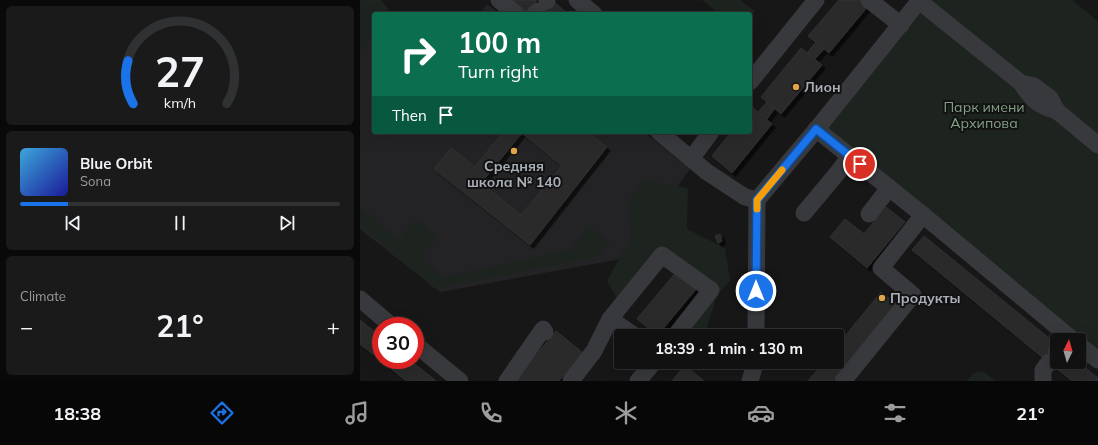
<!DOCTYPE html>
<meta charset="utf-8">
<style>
:root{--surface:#111112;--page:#1a1a1b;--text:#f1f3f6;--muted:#9c9d9f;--line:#303132;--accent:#1a73e8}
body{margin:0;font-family:Mulish,sans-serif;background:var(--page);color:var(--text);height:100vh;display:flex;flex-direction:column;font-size:15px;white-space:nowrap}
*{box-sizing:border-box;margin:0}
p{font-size:13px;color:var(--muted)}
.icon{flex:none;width:22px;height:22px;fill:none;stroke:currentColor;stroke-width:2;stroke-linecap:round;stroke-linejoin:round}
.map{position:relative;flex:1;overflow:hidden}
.panel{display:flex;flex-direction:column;gap:6px;padding:6px;background:#09090a;width:360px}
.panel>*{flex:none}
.guide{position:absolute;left:12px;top:12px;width:380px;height:122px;border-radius:4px;box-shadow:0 4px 16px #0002,0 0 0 1px var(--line);background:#0b6e4f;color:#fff;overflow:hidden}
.needle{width:26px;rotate:5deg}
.fabs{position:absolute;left:690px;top:333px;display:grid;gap:8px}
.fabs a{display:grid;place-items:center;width:36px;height:36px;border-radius:4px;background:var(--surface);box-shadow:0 4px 16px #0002,0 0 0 1px var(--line);font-size:20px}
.speed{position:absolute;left:12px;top:317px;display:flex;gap:8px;font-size:20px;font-weight:700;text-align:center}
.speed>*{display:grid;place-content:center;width:52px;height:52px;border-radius:50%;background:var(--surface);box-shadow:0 4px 16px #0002,0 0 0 1px var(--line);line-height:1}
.speed .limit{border:6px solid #d22;background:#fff;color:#111}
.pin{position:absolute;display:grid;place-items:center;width:34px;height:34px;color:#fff;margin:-17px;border:2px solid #fff;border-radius:50%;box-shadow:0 1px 4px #0007}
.me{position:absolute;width:44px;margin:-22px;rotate:0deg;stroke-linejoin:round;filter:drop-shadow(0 0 3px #0008)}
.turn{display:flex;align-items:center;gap:14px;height:84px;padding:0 20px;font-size:18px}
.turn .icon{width:52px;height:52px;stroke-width:2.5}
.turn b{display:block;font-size:28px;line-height:34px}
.then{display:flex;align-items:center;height:38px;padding:0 20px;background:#0003;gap:8px;font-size:15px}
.big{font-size:30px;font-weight:700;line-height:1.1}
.panel .card{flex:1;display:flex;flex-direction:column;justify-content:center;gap:6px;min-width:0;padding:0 14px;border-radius:6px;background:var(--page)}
.panel .dial{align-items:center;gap:0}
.dial svg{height:104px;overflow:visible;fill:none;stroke:var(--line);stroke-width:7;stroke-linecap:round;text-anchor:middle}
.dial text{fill:var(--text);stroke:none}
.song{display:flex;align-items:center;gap:12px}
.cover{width:48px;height:48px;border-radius:6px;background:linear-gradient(135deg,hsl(200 70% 55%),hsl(240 70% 35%))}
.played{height:4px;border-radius:2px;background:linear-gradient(90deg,var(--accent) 15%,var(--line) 15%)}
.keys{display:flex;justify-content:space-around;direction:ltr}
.heat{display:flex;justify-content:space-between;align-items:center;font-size:22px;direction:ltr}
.trip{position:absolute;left:254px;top:329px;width:230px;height:40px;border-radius:4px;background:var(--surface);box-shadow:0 4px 16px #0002,0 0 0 1px var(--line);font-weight:700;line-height:40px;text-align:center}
.tabs{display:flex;height:64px;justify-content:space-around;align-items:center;background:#070707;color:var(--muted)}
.tabs .icon{width:28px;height:28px}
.tabs .active{color:var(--accent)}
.tabs b{font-size:18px;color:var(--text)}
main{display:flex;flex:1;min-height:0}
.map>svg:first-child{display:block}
</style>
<main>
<section class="panel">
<div class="card dial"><svg viewBox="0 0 100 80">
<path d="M14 69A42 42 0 1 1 86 69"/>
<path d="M14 69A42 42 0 0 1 10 36" stroke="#1a73e8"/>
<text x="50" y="56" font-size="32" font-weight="700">27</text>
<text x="50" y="72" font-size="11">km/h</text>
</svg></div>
<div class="card">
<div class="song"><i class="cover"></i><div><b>Blue Orbit</b><p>Sona</p></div></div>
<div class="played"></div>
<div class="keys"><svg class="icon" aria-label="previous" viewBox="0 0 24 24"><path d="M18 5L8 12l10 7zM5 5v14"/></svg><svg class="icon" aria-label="pause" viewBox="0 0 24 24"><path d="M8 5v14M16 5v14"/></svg><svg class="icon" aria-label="next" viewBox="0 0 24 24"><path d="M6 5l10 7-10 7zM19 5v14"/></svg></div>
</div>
<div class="card"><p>Climate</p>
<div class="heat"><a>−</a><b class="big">21°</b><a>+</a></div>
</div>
</section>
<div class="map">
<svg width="738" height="381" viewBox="0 0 738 381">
<defs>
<filter id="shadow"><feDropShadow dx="3.5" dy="3.5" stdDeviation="0" flood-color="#0009"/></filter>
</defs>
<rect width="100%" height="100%" fill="#171718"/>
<g fill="#232325">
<polygon points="0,0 14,14 14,132 284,132 330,169 266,258 80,292 0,229"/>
<polygon points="127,4 140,14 120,14"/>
</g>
<g fill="#1d231e">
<polygon points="0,0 21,0 30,11 28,14 14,14 14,32 0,51 0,26 1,25 0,24"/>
<polygon points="342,0 380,0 395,11 390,17 390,14 360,14"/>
<polygon points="572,0 712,0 738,21 738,356 463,130"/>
<polygon points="284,181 328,188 327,229 365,248 370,281 357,295 345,333 348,336 331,336 328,317 347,280 301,248 258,300 247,281 271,237 268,202"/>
<polygon points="0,208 39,240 57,220 77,236 59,257 84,277 210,250 229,226 249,243 236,257 75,289 0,225"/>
<polygon points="622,371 636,381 607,381 613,373"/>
</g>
<g fill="#2a2a2c" stroke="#313134" fill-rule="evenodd" filter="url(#shadow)">
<polygon points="152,0 177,0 165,14 162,14"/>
<polygon points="479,0 504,0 509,5 469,53 448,36"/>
<polygon points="193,1 208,14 182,14"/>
<polygon points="456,42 464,49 455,59 447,53"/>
<polygon points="441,48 462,65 421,114 401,97"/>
<polygon points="407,102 415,108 407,119 398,112"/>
<polygon points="392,107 412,124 372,173 352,156 371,132 390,132 390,110"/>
<path d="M143,132h85l19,15 -77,98 -96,-76 17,-21 24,19zM162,133l40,33 -41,49 -40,-32z"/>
<polygon points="526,207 545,222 507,268 470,237 485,219 504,234"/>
<polygon points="360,234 362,241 358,243 355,236"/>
<polygon points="564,236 695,343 683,358 552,250"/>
<polygon points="317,271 337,288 297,336 277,319"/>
<polygon points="521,292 536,304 473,381 448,381 464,362 477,362 477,346"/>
<polygon points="0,320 21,337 21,360 50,360 76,381 46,381 0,344"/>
<polygon points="196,331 223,353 199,381 154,381"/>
<polygon points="697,359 697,362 718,362 738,378 738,381 712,381 692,365"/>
<polygon points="325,365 344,381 312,381"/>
</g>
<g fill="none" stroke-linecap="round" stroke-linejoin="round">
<g stroke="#38393d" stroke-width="17">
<polyline points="139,0 156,14"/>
<polyline points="217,0 234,14"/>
<polyline points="509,0 541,25"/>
<polyline points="187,1 187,0"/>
<path d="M559,1l102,82c11,17 16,22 36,28l-7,-13 -16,-12 -13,-3"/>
<polyline points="175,14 178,11"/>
<polyline points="390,82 456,0"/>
<polyline points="697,111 738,145"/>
<polyline points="456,129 563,215 713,340"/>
<polyline points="299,132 347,172 385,197 397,200"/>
<polyline points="331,159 351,132"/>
<polyline points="444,213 479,171 490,156"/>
<polyline points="509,214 529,188"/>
<polyline points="0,299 32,326"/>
<polyline points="250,319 275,336"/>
<polyline points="396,336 397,200 460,125 560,0"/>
<polyline points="55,344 100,381"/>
<polyline points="719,345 738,360"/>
<polyline points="696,351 697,350"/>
<polyline points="147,381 183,329 185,332"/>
<polyline points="211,381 234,351 250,319 302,255 351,290 315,336"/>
<polyline points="278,381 294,362"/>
<polyline points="390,381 393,371 394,362"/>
<polyline points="483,381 553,295 521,268 563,215"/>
<polyline points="683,381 683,370 689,362"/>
</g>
</g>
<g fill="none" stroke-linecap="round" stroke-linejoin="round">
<g stroke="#114b97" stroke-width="10">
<polyline id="route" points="396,291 397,200 456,129 500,164"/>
</g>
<use href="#route" stroke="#1a73e8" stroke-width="7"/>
<polyline stroke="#f59e0b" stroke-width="7" points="397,209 397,200 422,170"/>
</g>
<g fill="#dfa548" stroke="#121213" stroke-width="1.5">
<circle cx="436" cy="87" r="4"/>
<circle cx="154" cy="151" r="4"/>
<circle cx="522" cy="298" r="4"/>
</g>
<g text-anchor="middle" stroke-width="4" stroke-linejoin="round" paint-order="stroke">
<g font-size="14" font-weight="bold" fill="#aaafb7" stroke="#121213" text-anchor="start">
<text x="444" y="92">Лион</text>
<text x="154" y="171" text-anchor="middle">Средняя<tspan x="154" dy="16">школа № 140</tspan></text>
<text x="530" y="303">Продукты</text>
</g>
<g font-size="14" fill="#83a084" stroke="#121213">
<text x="624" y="112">Парк имени<tspan x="624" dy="16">Архипова</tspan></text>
</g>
</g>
</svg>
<div class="fabs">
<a><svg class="needle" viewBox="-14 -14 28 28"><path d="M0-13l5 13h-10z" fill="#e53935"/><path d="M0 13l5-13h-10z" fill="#9c9d9f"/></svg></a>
</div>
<div class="speed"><div class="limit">30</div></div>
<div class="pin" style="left:500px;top:164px;background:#d93025"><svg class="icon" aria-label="arrive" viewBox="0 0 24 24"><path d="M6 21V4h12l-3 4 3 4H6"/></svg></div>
<svg class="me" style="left:396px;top:291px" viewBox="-20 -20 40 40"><circle r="17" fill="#1a73e8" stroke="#fff" stroke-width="3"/><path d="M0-11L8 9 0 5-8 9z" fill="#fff"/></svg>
<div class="trip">18:39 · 1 min · 130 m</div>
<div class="guide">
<div class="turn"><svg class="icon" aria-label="right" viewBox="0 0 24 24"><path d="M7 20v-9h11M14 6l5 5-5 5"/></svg><div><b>100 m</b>Turn right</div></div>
<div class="then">Then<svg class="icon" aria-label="arrive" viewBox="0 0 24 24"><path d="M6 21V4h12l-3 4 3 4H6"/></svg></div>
</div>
</div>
</main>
<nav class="tabs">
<b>18:38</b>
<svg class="icon active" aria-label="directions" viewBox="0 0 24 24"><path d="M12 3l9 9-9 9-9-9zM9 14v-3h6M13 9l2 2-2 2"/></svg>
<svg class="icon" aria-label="music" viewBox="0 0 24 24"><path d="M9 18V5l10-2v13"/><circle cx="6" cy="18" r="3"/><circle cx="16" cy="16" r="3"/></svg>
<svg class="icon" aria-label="phone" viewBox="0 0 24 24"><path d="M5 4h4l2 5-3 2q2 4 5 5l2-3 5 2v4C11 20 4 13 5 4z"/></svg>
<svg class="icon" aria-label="climate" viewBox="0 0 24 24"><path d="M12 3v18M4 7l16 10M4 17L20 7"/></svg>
<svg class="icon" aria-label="car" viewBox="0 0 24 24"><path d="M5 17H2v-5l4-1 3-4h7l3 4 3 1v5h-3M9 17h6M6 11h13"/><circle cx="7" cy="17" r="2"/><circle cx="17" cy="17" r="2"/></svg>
<svg class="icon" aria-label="filters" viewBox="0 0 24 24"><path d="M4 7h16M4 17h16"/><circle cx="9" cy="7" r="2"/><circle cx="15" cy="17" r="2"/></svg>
<b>21°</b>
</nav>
